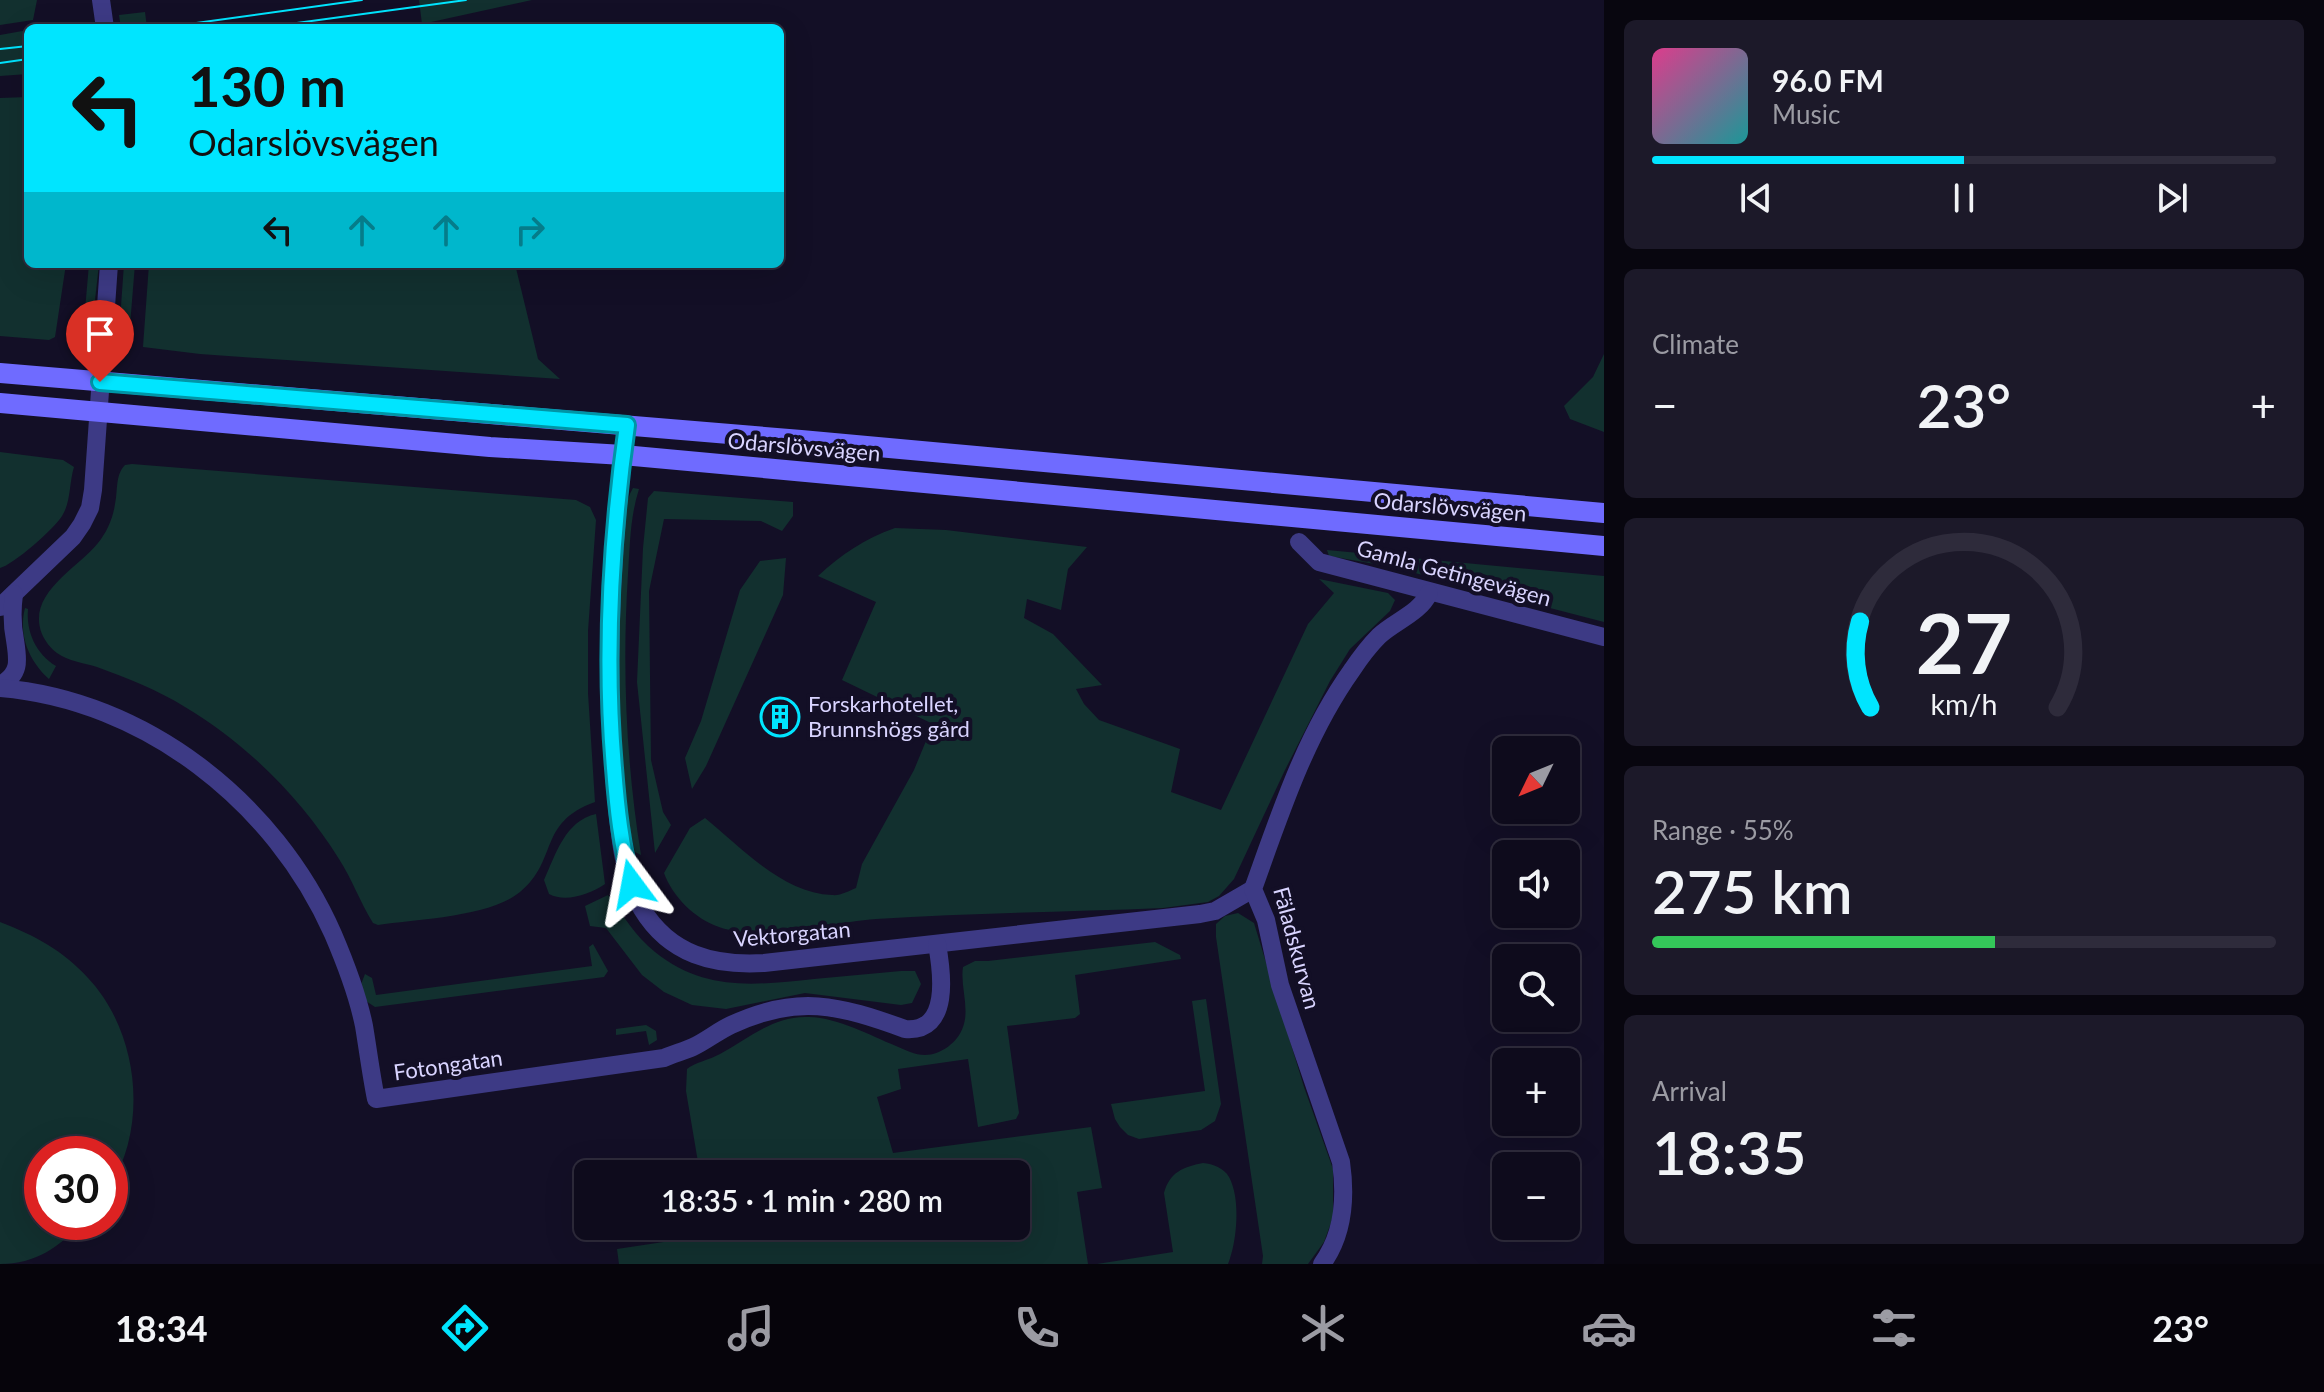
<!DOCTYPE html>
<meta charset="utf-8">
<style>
:root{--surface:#0e0b1c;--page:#1c1929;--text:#f1f3f6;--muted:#9b9ba3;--line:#2e2b3b;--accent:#00e5ff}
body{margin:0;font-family:Lato,sans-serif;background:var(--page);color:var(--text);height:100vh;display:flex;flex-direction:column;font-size:30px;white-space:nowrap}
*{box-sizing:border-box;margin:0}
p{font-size:26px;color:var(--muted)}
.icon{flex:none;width:44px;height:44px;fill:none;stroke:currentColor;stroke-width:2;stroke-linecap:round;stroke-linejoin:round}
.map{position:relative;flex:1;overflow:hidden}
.drawer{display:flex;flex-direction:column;gap:20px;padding:20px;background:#08060f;width:720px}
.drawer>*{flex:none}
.banner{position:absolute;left:24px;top:24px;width:760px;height:244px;border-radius:12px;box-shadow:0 8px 32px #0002,0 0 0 2px var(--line);background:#00e5ff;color:#111;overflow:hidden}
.needle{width:52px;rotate:227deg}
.fabs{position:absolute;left:1492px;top:736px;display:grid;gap:16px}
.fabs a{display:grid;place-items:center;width:88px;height:88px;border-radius:12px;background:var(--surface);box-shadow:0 8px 32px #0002,0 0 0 2px var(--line);font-size:40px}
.speed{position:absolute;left:24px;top:1136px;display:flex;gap:16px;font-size:40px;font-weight:700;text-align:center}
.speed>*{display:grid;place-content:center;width:104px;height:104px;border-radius:50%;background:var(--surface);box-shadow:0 8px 32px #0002,0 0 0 2px var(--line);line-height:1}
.speed .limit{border:12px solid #d22;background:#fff;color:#111}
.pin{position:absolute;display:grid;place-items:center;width:68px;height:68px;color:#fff;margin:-82px -34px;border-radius:50% 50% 50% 0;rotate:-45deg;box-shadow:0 0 8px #0007}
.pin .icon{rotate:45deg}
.me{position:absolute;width:88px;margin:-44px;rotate:347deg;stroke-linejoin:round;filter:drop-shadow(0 0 6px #0008)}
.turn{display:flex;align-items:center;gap:28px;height:168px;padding:0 32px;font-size:36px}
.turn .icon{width:104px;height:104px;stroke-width:2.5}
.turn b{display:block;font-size:56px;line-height:68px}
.lanes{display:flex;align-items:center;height:76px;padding:0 32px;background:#0003;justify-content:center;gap:40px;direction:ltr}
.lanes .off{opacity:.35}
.big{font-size:60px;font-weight:600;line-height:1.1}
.drawer .widget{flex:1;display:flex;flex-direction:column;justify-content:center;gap:12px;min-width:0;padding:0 28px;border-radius:12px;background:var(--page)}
.drawer .dial{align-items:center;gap:0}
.dial svg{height:208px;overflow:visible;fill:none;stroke:var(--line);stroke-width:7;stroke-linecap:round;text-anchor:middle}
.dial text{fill:var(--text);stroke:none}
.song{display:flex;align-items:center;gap:24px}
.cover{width:96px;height:96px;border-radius:12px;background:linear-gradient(135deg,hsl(330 70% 55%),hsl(180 70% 35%))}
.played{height:8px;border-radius:4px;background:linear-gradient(90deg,var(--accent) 50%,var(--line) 50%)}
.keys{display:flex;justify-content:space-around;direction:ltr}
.heat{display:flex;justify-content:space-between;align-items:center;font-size:44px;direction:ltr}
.charge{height:12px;border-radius:6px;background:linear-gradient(90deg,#34c759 55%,var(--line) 0)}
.trip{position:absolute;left:574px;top:1160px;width:456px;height:80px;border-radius:12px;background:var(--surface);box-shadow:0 8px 32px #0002,0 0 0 2px var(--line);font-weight:600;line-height:80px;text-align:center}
.menu{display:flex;height:128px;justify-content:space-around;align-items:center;background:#06040b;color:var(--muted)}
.menu .icon{width:56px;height:56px}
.menu .active{color:var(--accent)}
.menu b{font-size:36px;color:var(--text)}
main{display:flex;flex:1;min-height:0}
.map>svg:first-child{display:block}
</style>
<main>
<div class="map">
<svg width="1604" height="1264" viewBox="0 0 1604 1264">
<rect width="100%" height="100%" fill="#130f26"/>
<g fill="#12302f">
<polygon points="0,0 37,0 33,20 0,25"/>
<polygon points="419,0 532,0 422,24"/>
<polygon points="145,12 147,28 121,28 119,15"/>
<polygon points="28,30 28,74 0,76 0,35"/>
<polygon points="28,97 28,264 66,264 55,337 49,340 0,336 0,98"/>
<polygon points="89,264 99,264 90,345 82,345"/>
<polygon points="124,264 135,264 128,350 118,348"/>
<polygon points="149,264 515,264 538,359 560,379 200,354 143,347"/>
<polygon points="1604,354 1604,432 1570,419 1564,406 1593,377"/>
<path d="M0,452l63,8 11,7c-5,16 -3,35 -12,49 -7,12 -49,49 -62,52z"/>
<path d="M132,464l444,36 14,7 6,13 -8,111v62l7,109c-58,21 -36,58 -75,90 -30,25 -103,27 -142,33l-5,-2c-13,-21 -21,-44 -34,-64 -38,-61 -92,-115 -154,-152 -27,-17 -58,-29 -88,-40 -13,-4 -29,-6 -40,-14 -6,-4 -12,-12 -15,-19 -16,-40 35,-65 56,-91 9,-11 15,-25 17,-39 3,-13 0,-29 10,-39z"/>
<path d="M633,488l6,1c-9,28 -9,56 -11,85 -6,94 -2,188 13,281l-6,-3c-24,-96 -19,-201 -12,-299 1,-20 -1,-47 10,-65z"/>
<polygon points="654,491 793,502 793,516 782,531 761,521 664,519 649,591 651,760 663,812 671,825 655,853 637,682 643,548 648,498"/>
<path d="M895,528l51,2 141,17 -19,22 -7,41 -34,-11 -3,19 29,16 49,51 -26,4 8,15 15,16 81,29 -9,43 50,18 87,-186 26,-31 -15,-14 69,14 7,7 -5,11 -40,38 -20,32 -45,89 -51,109 -15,17 -11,6 -45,6c-95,4 -191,5 -287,11 -45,3 -115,23 -157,8 -24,-8 -47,-31 -55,-54l26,-45 15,-10c36,29 77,75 127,77 8,1 17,-4 24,-7l6,-24 52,-94 19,-46 -91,-44 34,-78 -58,-26c24,-22 46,-37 77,-48z"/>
<polygon points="1327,550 1604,576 1604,622 1392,567 1329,556"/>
<polygon points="786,558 783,595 706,766 692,789 685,758 701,721 740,590 760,561"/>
<path d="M25,608l3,1c-2,23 8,45 28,57l-7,13c-20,-18 -31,-44 -24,-71z"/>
<path d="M596,814l9,70c-15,10 -39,19 -56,10l-5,-14c12,-26 21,-59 52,-66z"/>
<path d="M608,895c15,20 27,41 47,57 50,40 100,33 159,27 29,-3 58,-5 87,-8h14l6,13 -9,19 -11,2 -96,-12 -79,16 -34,-4 -28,-13 -22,-17 -36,-47 -16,-2 -5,-20z"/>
<polygon points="1238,913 1254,923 1304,1087 1333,1169 1333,1217 1324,1242 1308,1264 1262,1264 1263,1256 1216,937 1216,924 1225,916"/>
<path d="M0,922c34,13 64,29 88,56 50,53 61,146 22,208v-32h-68v68h41c-24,25 -47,42 -83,42z"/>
<path d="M1155,942l25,13 1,4 -106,16 5,39 -5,4 -68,8 12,87 -3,6 -38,8 -10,-68 -70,10 3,20 -24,8 16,56 198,-26 11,61 -25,4 11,72h-469l-2,-15 93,-14 -1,-9h307v-52h-316l-14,-83 1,-22c9,-7 22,-9 33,-15 28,-15 54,-39 89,-37 30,1 60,18 87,29 9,4 19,9 29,9 16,0 33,-13 38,-28 7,-19 -3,-41 0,-60l12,-6h13z"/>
<polygon points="593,944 608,971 604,977 375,1007 366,1001 360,987 365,974 372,978 376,995 592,966 589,947"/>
<polygon points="1206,999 1221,1104 1215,1121 1201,1130 1139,1139 1128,1135 1120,1127 1115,1119 1111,1104 1205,1091 1192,1001"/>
<polygon points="646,1025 656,1031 657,1040 649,1045 646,1031 616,1035 616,1029"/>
<path d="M1203,1163c10,1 21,5 26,14 12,22 8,65 -1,87h-131l76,-12 -9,-59c6,-21 19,-26 39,-30z"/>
</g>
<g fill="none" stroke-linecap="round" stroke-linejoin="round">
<g stroke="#3d3a85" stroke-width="18">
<polyline points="101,0 105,28"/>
<path d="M627,425c-16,121 -22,239 -12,360 4,40 6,90 27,124 28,46 72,57 122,54l436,-49 15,-3 38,-22"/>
<polyline points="1299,542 1319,562 1604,637"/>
<polyline points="0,607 73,537 82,524 90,508 93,490 109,264"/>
<path d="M0,685c21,-11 18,-25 15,-45 -3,-15 -3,-31 -1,-46"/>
<path d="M0,688c145,12 275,114 333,246 12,28 25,62 31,92 4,24 7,48 12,73l288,-41c9,-4 20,-7 29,-11 13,-6 25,-16 38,-22 66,-31 108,-20 174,4 46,4 37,-57 32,-85"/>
<path d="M1322,1264c22,-30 24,-67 19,-102l-61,-177 -14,-65 -13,-31c27,-75 52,-153 99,-219 8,-12 17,-24 27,-34 16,-15 41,-23 50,-43"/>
</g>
<g stroke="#6f6bff" stroke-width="20">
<polyline points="0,373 801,440 1604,513"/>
<polyline points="0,403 490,447 623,455 1604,546"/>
</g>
<g stroke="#00e5ff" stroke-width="2">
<polyline points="160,28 362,0"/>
<polyline points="260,28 466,0"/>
<polyline points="0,49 28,46"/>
<polyline points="0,63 28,59"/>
</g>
</g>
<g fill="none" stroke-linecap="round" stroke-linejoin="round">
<g stroke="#0095a6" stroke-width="20">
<path id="route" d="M100,382l527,43c-16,114 -23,229 -13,343 3,39 7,78 18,116"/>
</g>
<use href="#route" stroke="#00e5ff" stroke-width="14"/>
</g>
<defs>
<g id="building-ring" transform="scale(2)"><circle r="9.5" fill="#130f26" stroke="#00e5ff" stroke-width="1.5"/><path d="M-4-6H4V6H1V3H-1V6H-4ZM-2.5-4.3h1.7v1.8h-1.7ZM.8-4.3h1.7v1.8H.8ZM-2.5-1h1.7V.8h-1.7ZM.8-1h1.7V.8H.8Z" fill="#00e5ff"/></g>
</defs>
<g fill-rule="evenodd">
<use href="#building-ring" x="780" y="717"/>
</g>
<g text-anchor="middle" stroke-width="8" stroke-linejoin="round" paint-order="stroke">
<g font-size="22" fill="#d9d4ff" stroke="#130f26">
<text transform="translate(804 447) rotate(5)" y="8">Odarslövsvägen</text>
<text transform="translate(1450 507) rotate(5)" y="8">Odarslövsvägen</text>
<text transform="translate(1454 573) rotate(15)" y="8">Gamla Getingevägen</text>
<text transform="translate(792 934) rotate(-5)" y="8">Vektorgatan</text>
<text transform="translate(1297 948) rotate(75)" y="8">Fäladskurvan</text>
<text transform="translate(448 1065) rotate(-8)" y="8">Fotongatan</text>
</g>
<g font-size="22" fill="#d9d4ff" stroke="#130f26" text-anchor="start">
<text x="808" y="712">Forskarhotellet,<tspan x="808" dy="25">Brunnshögs gård</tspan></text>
</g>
</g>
</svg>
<div class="fabs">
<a><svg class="needle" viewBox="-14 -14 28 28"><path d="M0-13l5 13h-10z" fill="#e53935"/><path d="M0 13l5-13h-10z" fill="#9b9ba3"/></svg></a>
<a><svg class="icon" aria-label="sound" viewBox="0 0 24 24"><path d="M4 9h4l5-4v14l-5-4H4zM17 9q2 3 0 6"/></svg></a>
<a><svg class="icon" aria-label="search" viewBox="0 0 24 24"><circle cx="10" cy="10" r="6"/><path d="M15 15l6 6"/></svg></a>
<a>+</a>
<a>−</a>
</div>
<div class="speed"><div class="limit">30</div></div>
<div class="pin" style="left:100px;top:382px;background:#d93025"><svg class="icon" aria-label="arrive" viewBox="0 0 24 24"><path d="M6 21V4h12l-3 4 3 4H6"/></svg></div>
<svg class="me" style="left:632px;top:884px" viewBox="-20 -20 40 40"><path d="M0-17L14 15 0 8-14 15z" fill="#00e5ff" stroke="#fff" stroke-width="4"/></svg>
<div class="trip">18:35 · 1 min · 280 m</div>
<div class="banner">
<div class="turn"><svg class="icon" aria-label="left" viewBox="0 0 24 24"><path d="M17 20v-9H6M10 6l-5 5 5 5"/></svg><div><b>130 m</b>Odarslövsvägen</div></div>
<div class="lanes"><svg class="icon" aria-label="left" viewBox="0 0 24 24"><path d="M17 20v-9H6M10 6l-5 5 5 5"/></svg><svg class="icon off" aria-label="ahead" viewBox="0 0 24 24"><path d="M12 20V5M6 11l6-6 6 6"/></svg><svg class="icon off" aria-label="ahead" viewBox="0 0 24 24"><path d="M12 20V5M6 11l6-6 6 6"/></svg><svg class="icon off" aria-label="right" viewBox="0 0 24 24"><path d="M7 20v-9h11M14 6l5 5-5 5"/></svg></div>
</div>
</div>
<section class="drawer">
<div class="widget">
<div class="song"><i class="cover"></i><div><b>96.0 FM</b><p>Music</p></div></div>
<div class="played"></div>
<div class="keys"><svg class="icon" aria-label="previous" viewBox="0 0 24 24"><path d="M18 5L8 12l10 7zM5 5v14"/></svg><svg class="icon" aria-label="pause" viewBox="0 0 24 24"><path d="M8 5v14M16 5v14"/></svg><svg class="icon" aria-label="next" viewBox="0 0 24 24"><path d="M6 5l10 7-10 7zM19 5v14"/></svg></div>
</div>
<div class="widget"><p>Climate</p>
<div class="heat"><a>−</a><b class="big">23°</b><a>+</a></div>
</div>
<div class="widget dial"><svg viewBox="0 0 100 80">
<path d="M14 69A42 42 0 1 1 86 69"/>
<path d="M14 69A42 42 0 0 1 10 36" stroke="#00e5ff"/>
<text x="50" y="56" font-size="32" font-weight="700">27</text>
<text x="50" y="72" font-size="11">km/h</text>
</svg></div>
<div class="widget"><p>Range · 55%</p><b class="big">275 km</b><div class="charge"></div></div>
<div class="widget"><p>Arrival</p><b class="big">18:35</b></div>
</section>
</main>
<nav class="menu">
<b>18:34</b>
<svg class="icon active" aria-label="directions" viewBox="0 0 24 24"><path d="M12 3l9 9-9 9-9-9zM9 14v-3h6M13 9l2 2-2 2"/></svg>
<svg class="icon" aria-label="music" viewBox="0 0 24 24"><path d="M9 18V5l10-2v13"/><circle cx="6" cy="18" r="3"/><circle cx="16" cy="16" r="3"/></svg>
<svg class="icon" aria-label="phone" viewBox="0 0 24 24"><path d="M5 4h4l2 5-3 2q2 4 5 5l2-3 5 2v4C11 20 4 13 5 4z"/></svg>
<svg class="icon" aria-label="climate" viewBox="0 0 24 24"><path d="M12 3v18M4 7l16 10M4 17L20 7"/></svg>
<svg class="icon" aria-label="car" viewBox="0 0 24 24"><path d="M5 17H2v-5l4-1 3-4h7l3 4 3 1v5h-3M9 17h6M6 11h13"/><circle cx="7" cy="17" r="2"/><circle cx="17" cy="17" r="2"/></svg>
<svg class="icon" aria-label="filters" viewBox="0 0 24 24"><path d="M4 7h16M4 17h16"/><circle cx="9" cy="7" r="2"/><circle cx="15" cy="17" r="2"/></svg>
<b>23°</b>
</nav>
